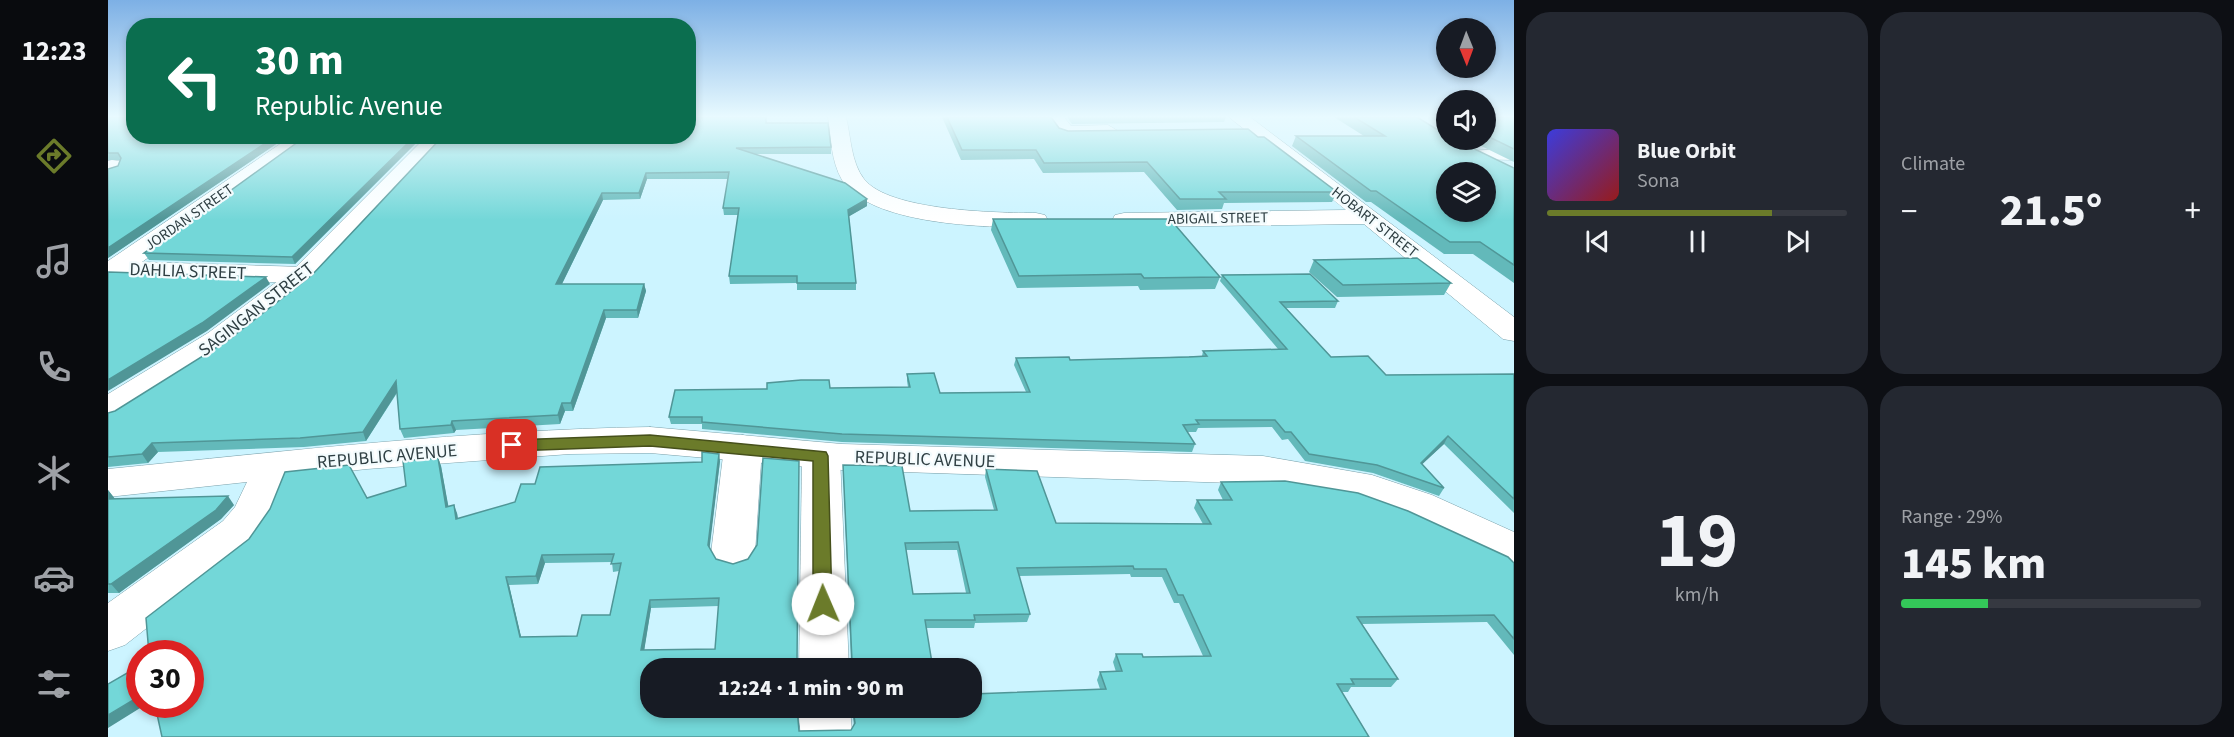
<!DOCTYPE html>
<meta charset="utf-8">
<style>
:root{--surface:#171b24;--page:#242831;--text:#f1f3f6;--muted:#9ea1a6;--line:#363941;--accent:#6b7b2a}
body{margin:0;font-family:"Source Sans 3",sans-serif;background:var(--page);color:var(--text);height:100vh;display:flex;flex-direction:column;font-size:22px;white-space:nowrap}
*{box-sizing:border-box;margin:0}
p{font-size:20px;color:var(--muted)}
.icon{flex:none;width:33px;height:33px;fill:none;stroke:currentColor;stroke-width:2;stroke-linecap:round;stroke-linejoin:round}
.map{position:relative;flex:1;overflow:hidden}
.sheet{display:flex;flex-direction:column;gap:12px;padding:12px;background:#0d0f14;width:720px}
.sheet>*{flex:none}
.guide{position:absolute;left:18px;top:18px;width:570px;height:126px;border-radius:24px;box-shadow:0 3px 9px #0003;background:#0b6e4f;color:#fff;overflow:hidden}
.needle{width:39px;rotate:179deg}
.fabs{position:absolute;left:1328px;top:18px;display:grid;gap:12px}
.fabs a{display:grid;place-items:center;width:60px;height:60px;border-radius:50%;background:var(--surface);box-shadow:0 3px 9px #0003;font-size:30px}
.speed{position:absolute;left:18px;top:640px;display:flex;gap:12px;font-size:30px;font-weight:700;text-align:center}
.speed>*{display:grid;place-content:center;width:78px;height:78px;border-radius:50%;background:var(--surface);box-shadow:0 3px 9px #0003;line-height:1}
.speed .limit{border:9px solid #d22;background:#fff;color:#111}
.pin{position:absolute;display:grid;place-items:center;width:51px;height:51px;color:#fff;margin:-26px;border-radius:12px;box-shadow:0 3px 9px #0006}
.me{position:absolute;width:66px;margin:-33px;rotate:359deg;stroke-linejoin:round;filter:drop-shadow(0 0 4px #0008)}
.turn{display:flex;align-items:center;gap:21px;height:126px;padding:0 30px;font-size:27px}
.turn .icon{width:78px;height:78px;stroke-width:2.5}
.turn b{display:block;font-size:42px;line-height:51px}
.big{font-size:45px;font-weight:800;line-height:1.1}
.sheet .tile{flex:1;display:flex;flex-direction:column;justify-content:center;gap:9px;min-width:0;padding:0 21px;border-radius:24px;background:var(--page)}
.sheet .dial{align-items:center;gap:0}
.dial b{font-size:78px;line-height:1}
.song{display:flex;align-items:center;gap:18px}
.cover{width:72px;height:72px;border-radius:9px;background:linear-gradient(135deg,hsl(240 70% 55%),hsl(0 70% 35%))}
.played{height:6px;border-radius:3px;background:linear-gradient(90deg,var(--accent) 75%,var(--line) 75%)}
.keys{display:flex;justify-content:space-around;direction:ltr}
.heat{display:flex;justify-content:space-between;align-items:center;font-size:33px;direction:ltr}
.charge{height:9px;border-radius:4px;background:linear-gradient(90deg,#34c759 29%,var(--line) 0)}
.sheet .tiles{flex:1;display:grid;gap:12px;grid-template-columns:repeat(2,1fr)}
.trip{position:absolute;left:532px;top:658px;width:342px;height:60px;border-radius:24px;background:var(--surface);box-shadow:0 3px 9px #0003;font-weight:800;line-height:60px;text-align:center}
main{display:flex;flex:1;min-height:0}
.tabs{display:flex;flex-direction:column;width:108px;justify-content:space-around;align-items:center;background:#090b0e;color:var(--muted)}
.tabs .icon{width:42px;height:42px}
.tabs .selected{color:var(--accent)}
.tabs b{font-size:27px;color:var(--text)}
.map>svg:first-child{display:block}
</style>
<main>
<nav class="tabs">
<b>12:23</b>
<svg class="icon selected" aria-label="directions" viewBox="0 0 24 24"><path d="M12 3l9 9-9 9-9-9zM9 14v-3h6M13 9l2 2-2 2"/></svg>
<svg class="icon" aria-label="music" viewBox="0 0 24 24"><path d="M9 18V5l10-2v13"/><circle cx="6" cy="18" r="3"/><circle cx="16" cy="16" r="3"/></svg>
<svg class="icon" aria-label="phone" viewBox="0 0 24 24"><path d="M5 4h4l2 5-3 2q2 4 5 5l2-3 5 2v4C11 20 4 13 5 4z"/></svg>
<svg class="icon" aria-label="climate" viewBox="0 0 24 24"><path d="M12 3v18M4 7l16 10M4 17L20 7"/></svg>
<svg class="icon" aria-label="car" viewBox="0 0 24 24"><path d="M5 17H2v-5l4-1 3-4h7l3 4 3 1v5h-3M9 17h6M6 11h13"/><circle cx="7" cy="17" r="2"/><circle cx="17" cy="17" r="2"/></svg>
<svg class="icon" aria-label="filters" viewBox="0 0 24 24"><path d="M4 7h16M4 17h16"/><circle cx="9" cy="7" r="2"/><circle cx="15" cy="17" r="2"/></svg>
</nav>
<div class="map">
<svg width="1406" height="737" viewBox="0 0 1406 737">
<rect width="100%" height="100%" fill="#ccf4ff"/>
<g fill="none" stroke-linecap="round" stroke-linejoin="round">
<g stroke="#7aa0aa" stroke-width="1">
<g id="minor">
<path d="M720,117h18c5,20 5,45 18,62 25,32 133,34 172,34l9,2 3,5 -3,5 -9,2c-48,1 -167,-2 -194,-47 -11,-19 -11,-42 -14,-63z"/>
<path d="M937,117h19l7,9 37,-1 10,6c-5,7 -49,10 -58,5 -6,-3 -11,-13 -15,-19z"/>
<polygon points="1121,117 1142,117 1406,317 1406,341 1395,339 1256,224 1016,227 1007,225 1004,220 1007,215 1016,213 1238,210"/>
<polygon points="185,138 192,140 195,144 192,148 34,262 196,267 206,269 210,275 206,281 196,283 0,277 0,261 178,140"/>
<polygon points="1406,148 1406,160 1364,159 1361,155 1364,151"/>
<polygon points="4,160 12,161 15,166 12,171 0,175 0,161"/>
<polygon points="635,435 648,439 654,448 647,553 640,565 625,570 610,565 603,553 616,448 622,439"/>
<polygon points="713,443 726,447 732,456 741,669 691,669 694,456 700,447"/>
<polygon points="165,453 179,457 184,467 165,516 145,545 17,645 0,651 0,603 115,521 127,507 151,457"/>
<polygon points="690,708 742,708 744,731 741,737 693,737"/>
</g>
</g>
<g stroke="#7aa0aa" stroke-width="1">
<g id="major">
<polygon points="319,136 341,136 206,281 122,347 12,418 0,421 0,394 100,333 186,269"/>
<path d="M542,427l192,17 421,12 109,19 60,20 82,37v36l-110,-51 -50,-18 -91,-15 -421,-14 -192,-17 -80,1 -203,15 -259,28v-28c180,-18 361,-39 542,-42z"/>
</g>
</g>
<use href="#minor" fill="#fff" fill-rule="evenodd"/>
<use href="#major" fill="#fff" fill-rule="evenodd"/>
</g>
<g fill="#63b9ba" fill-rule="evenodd">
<polygon points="0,117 26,136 315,136 187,264 41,260 36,253 194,140 193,138 177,138 0,258 0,169 10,166 13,160 0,160"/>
<polygon points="834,117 943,117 951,128 960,131 1150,137 1229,192 1224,202 1116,203 1114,209 1069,210 1036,172 935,173 926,159 853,160"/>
<polygon points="959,117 1118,117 1116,122 964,124"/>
<polygon points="1226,117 1309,117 1338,135 1406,168 1406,283 1365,254 1336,254 1263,202 1258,202 1184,146 1188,136 1256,136"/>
<polygon points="1321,117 1338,117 1338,126"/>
<polygon points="1377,117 1406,117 1406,162 1361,140 1377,140"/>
<polygon points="658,123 723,147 723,154 647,154 759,199 759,206 741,216 748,283 748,290 689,290 689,283 622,284 621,276 630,215 616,215 615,208 620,179 539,179 532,199 495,200 454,284 536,284 538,291 530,318 498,318 465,411 457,411 452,424 348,430 346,433 296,438 292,429 289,393 258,441 196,447 50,452 40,463 0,467 0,413 7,411 119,341"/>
<polygon points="885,219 1112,277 1107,289 1032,290 1030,286 909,288 883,230"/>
<polygon points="1206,260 1343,283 1336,295 1229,297 1201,272"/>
<polygon points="1114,275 1230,301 1227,308 1178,308 1223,357 1278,375 1406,374 1406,513 1336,444 1314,464 1336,488 1331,496 1265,473 1197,461 1180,439 1174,440 1164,427 1090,428 1088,432 1079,432 1087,444 1084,452 734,442 594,429 594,424 563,424 561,417 659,389 800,387 799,381 799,374 832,393 918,392 906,365 908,358 962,360 1094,356 1095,351 1170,349 1112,281"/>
<path d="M330,458l3,8 7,40 9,7 1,6 57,-17 20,-18 185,-23 -11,87 7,11 83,104h50l2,-1 -8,-197 67,46 84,-1 -9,-33 1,-8 70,54 147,1 -9,-16 3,-8h26l-5,-10 3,-8 293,81v92l-27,-33 -125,2 36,55 -7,8h-40l-3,5h-6l27,45h-1207l205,-239 39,-12zM798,550h51l9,43 -53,1zM504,562l1,10 6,-1 -9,44 -33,21 -56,1 -12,-52 29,-1 7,-21zM1022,574l1,3h31l12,26h5l24,53 -60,1 -27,-3 -3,8 3,10h-16l-3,8 3,9 -128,19h-120l2,18 -3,4 -52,1 -148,-62h282l-7,-41h48l1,-5 52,-1 3,-8 -11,-38zM611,606l-4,43 -71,1 7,-42z"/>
<polygon points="0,490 7,499 126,505 113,519 11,593 0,593"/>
</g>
<g fill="#509697">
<polygon points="168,136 177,136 177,138 0,258 0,248"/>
<polygon points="307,136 315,136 187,264 184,257"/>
<polygon points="538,173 539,179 532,199 531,193"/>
<polygon points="494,193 495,200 450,292 448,284"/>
<polygon points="759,199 759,206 740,217 740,210"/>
<polygon points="158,277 162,284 99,331 0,391 0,380"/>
<polygon points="536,284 538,291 530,318 529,310"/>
<polygon points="496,310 498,318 465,411 463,403"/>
<polygon points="288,381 291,389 258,441 255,432"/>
<polygon points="454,403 457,411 452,424 450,415"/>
<polygon points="344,421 348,430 346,433 343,425"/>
<polygon points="1340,436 1336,444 1308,470 1313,463"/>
<polygon points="44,443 50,452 40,463 34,454"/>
<polygon points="611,454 612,461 601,553 600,545"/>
<polygon points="330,458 333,466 342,515 338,507"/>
<polygon points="0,490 7,499 0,506"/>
<polygon points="120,496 126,505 113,519 11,593 3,584"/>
<polygon points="346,505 349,513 351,527 348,519"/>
<polygon points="434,555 437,563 430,584 428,576"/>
<polygon points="398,577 401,585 415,645 412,637"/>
<polygon points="542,600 543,608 535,658 533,650"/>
<polygon points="32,696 32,705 37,705 0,728 0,715"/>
</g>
<g fill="#73d7d8" stroke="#509697" stroke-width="1.5" fill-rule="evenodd">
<polygon points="0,117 26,117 26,136 168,136 0,248 0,169 10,166 13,158 10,153 0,153"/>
<polygon points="580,117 658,117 658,123 720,123 723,147 628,148 737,183 759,199 740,210 748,283 689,283 689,276 621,276 631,208 615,208 621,172 538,173 531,193 494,193 448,284 536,284 529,310 496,310 463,403 454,403 450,415 344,421 343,425 292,429 288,381 255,432 192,438 44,443 34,454 0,457 0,413 7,411 119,341 204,275 335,136 580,136"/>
<polygon points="839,117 943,117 951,128 960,131 1140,129 1150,137 1156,137 1229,192 1111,192 1118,199 1072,199 1039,162 936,163 928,150 854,150"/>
<path d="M1246,117h63l29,18v5h10l58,28v97l-34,-23h-30l-74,-51h-5l-75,-55h89zM1338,172h39v40h-39z"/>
<polygon points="1377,117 1406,117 1406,149 1377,135"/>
<polygon points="193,136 307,136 184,257 36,253 194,139"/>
<polygon points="885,219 1062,219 1112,277 1036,278 1033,274 911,276"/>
<polygon points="1309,258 1343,283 1235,285 1206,260"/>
<polygon points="0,272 158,277 94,323 0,380"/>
<polygon points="1202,274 1230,301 1172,302 1223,357 1260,356 1278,375 1406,374 1406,499 1340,436 1313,463 1336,488 1269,465 1201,454 1183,432 1177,432 1167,420 1088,420 1091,424 1075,425 1087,444 734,434 594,422 594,417 561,417 567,390 659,389 659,383 693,380 721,380 722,388 802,387 799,374 826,373 832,393 922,392 908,358 961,357 962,360 1081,357 1099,356 1095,351 1179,349 1114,275"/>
<path d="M594,452l17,2 -11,91 8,14 17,5 15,-5 9,-14 6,-87 36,3 -2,200 2,2h50l3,-2 -9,-196 59,1 8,45 87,-1 -11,-41 51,2 19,52 155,1 -14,-24h35l-11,-18 64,-1 73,12 50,18 100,46 6,6v76l-20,-24 -137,2 41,62h-47l3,5h-17l32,53h-1207l-7,-32h35v-51h-41l-3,-36 103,-79 21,-30 15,-37 64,-7 18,33 39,-12 -3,-25 35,-3 8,49 8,-2 2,14 59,-17 6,-18h14l5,-17 162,-5zM850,542l12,51 -57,1 -8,-51zM506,554l-3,10 10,-1 -11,52h-28l-5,21 -57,1 -14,-60 30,-1 6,-21zM1025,566l1,3h32l12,26h5l28,61 -68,1 -1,-3h-26l6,17 -22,1 6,17 -134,5v14h-119l2,15 -4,7 -52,1 -2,-23h-146v-39h282l-8,-49h50l-1,-5 56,-1 -13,-46zM611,598l-4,51 -74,1 9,-50z"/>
<polygon points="120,496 108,510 3,584 0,584 0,499"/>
<polygon points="32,660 32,696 0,715 0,684 28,668 26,663"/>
</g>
<linearGradient id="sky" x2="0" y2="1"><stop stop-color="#7db0e5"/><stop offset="0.53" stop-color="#e8faff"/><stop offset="1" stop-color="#e8faff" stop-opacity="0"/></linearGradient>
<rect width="1406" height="220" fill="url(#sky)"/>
<polygon fill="#6b7b2a" stroke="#46501b" stroke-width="1.5" points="542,435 718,452 720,456 724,604 722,610 715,612 708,610 705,604 705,461 542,446 404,451 397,445 404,440"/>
<g text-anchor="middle" stroke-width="4.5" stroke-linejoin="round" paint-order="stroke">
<g font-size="15" fill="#2f3f43" stroke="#f3fbfd">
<text transform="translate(81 217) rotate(-35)" y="5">JORDAN STREET</text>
<text transform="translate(1110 218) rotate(-1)" y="5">ABIGAIL STREET</text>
<text transform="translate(1267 222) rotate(38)" y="5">HOBART STREET</text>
</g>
<g font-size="18" fill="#2f3f43" stroke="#f3fbfd">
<text transform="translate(80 271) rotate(2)" y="6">DAHLIA STREET</text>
<text transform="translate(148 309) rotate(-38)" y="6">SAGINGAN STREET</text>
<text transform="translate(279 456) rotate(-5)" y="6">REPUBLIC AVENUE</text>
<text transform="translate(817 459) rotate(2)" y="6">REPUBLIC AVENUE</text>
</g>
</g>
</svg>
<div class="fabs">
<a><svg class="needle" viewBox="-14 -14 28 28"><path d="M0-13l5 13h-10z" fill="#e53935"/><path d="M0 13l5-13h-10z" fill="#9ea1a6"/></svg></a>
<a><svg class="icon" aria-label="sound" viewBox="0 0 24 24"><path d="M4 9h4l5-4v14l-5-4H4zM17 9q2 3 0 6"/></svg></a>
<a><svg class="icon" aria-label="layers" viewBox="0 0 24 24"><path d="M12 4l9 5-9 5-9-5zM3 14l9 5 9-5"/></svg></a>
</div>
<div class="speed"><div class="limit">30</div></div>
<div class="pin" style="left:404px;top:445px;background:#d93025"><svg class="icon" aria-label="arrive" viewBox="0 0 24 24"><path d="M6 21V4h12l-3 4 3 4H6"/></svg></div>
<svg class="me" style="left:715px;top:604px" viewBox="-20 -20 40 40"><circle r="19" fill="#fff"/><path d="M0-13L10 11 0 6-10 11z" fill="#6b7b2a"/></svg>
<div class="trip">12:24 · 1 min · 90 m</div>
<div class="guide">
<div class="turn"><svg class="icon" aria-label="left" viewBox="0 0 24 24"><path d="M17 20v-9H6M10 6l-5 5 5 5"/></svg><div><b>30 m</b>Republic Avenue</div></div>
</div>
</div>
<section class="sheet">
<div class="tiles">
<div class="tile">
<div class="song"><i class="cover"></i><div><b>Blue Orbit</b><p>Sona</p></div></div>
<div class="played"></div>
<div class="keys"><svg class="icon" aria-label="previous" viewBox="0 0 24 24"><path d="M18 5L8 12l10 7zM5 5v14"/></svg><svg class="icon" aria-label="pause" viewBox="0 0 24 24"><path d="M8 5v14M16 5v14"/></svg><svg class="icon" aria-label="next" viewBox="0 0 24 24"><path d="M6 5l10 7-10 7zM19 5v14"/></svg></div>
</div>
<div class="tile"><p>Climate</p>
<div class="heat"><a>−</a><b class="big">21.5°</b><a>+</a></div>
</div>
<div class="tile dial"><b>19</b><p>km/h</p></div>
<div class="tile"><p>Range · 29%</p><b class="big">145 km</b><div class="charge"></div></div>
</div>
</section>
</main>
